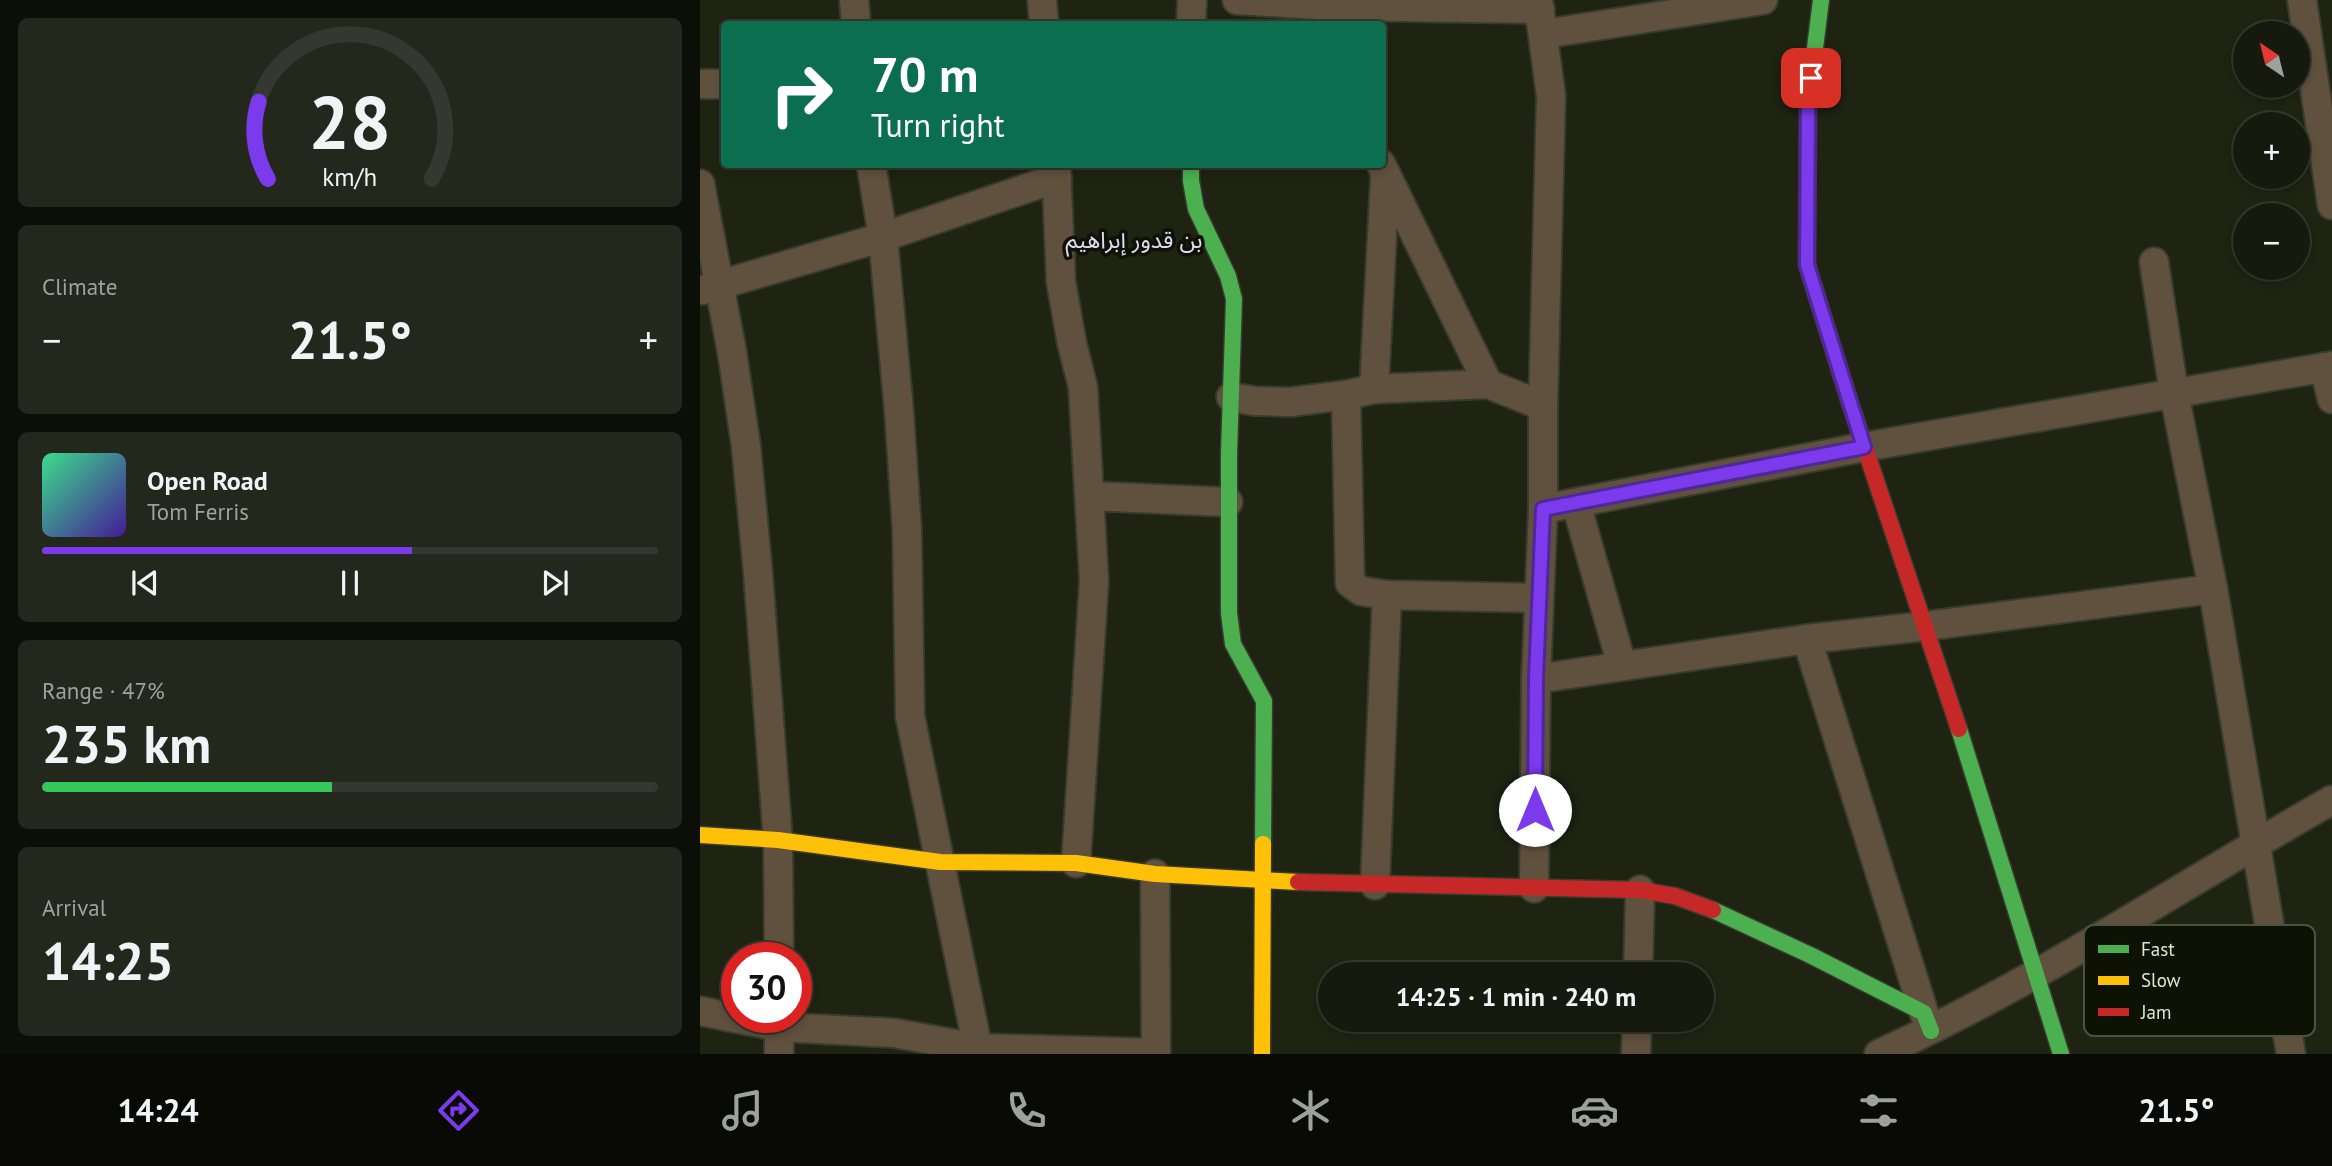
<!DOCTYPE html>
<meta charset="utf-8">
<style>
:root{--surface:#161a0e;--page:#23271c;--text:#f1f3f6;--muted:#9ea19e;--line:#35382e;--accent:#7c3aed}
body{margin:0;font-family:"PT Sans","Noto Sans Arabic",sans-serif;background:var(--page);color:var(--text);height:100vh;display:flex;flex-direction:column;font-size:26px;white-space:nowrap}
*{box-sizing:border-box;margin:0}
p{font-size:23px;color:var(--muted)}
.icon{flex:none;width:38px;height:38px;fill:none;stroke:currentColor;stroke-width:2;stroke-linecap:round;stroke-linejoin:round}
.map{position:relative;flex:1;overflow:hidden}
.panel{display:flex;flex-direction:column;gap:18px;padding:18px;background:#0c0e08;width:700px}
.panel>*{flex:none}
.hud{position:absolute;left:21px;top:21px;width:665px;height:147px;border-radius:7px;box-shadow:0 4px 10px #0003,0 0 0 2px var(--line);background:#0b6e4f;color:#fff;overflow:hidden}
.needle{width:46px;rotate:325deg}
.controls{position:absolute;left:1533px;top:21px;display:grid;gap:14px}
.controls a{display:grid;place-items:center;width:77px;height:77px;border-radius:50%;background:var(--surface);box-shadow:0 4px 10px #0003,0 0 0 2px var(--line);font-size:35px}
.speed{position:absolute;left:21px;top:942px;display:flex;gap:14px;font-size:35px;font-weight:700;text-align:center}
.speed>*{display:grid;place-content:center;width:91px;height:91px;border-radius:50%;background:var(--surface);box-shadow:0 4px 10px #0003,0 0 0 2px var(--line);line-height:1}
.speed .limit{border:10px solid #d22;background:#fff;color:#111}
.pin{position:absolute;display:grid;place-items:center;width:60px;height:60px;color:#fff;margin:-30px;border-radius:14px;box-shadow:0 4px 10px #0006}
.me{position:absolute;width:77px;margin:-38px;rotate:0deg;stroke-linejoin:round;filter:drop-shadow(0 0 5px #0008)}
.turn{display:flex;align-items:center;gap:24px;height:147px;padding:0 35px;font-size:32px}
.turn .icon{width:91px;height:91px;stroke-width:2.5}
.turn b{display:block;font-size:49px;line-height:60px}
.big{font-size:52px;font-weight:700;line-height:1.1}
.panel .tile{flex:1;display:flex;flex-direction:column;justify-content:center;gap:10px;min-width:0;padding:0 24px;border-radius:10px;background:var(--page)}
.panel .dial{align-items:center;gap:0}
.dial svg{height:182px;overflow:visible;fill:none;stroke:var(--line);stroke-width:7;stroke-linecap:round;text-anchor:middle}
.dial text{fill:var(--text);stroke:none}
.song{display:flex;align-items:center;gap:21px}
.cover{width:84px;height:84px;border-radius:10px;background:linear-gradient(135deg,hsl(150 70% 55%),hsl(260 70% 35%))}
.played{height:7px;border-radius:4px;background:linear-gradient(90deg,var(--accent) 60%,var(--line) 60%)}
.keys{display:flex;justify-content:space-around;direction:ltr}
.heat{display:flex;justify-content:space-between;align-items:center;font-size:38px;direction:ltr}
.charge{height:10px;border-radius:5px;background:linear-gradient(90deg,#34c759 47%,var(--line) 0)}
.trip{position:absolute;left:618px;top:962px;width:396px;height:70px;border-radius:35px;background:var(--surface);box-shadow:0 4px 10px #0003,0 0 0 2px var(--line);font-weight:700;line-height:70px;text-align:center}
.menu{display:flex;height:112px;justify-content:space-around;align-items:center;background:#090a06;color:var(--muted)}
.menu .icon{width:49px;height:49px}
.menu .selected{color:var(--accent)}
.menu b{font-size:32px;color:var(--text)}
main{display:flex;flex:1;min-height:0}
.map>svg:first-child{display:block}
</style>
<main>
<section class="panel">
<div class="tile dial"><svg viewBox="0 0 100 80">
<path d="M14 69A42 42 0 1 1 86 69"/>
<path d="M14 69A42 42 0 0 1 10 35" stroke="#7c3aed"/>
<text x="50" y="56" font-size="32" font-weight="700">28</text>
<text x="50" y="72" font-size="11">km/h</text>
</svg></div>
<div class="tile"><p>Climate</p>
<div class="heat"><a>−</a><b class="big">21.5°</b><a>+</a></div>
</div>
<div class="tile">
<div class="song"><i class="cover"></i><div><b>Open Road</b><p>Tom Ferris</p></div></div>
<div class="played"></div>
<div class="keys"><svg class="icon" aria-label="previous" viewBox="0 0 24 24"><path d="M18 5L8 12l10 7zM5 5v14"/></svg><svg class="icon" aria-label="pause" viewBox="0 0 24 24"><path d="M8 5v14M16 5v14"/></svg><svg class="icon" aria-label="next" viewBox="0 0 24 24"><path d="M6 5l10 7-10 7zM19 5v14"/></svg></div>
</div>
<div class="tile"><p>Range · 47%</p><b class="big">235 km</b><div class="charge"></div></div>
<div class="tile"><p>Arrival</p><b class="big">14:25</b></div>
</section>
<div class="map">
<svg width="1632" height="1054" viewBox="0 0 1632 1054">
<rect width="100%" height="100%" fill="#1e2312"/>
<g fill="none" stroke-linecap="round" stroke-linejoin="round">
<g stroke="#383c2e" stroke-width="32">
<g id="street">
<polyline points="154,0 156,24"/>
<polyline points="342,0 344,24"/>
<polyline points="537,0 633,6 840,9"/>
<polyline points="1602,0 1632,205"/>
<polyline points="491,24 492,0"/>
<polyline points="844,34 1063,0"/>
<polyline points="0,84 24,84"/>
<polyline points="171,164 183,237 199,411 207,531 210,716 279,1054"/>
<polyline points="356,164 361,282 372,344 383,387 394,581 376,863"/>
<polyline points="681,164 788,384 843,406"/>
<polyline points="0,184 32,352 46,446 58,573 78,840 79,957"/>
<polyline points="1454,262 1474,393 1513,589 1591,1054"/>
<polyline points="2,290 183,237 357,178"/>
<polyline points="1624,367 1632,399"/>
<polyline points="674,389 685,179"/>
<polyline points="646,395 650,583 661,591 687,595 839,598"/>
<polyline points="531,397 554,401 590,402 646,395 674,389 788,384"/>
<polyline points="390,496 528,502"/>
<polyline points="876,503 922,666"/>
<polyline points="843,509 1164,447 1632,366"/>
<polyline points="1107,639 1224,1013"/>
<polyline points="836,679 1107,639 1226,626 1513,589"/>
<polyline points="455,874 456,1054"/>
<polyline points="675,885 687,595"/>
<polyline points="834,888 836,679 843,509 843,406 851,96 838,0"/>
<polyline points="938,975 940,890"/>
<polyline points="0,1011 79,1027 194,1033 277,1048 456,1053"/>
<polyline points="79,1054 79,1017"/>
<polyline points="936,1054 937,1020"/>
<path d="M1179,1054c157,-71 303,-169 453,-254"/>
</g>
</g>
<g stroke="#383c2e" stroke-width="19">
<g id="fast">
<polyline points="1121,0 1108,104 1107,265 1149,400"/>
<polyline points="491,164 491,181 496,209 528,276 534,299 529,453 529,613 533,644 564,701 563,844"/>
<polyline points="1259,729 1361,1054"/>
<polyline points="1013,910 1110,955 1224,1013 1231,1031"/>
</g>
</g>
<g stroke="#383c2e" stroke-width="19">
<g id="slow">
<polyline points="0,835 78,840 240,862 376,863 455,874 598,882"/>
<polyline points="562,1054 563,844"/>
</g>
</g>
<g stroke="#383c2e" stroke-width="19">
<g id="jam">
<polyline points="1149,400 1259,729"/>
<polyline points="598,882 940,890 975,896 1013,910"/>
</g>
</g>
<use href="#street" stroke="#60513e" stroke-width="28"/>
<use href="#fast" stroke="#4caf50" stroke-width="16"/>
<use href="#slow" stroke="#ffc107" stroke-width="16"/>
<use href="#jam" stroke="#c62828" stroke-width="16"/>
</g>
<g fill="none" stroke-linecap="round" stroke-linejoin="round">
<g stroke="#51269a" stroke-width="18">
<polyline id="route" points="835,810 836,678 843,509 1164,447 1107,265 1108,104 1111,78"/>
</g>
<use href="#route" stroke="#7c3aed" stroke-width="12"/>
</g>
<g text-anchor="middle" stroke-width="7" stroke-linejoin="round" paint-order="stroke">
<g font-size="23" fill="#e5daf6" stroke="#0e1205">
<text x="434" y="248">بن قدور إبراهيم</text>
</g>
</g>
<rect x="1384" y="925" width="231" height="111" rx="10" fill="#0e1205" stroke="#4c5142" stroke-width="2"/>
<rect x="1398" y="945" width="31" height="8" fill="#4caf50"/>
<rect x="1398" y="976" width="31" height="9" fill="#ffc107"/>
<rect x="1398" y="1008" width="31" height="8" fill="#c62828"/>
<g font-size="19" fill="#dee5d1">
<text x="1441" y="956">Fast</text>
<text x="1441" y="987">Slow</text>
<text x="1441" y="1019">Jam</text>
</g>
</svg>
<div class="controls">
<a><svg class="needle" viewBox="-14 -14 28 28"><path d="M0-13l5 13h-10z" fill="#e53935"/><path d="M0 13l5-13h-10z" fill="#9ea19e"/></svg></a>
<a>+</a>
<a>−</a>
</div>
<div class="speed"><div class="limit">30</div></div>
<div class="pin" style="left:1111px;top:78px;background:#d93025"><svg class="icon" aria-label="arrive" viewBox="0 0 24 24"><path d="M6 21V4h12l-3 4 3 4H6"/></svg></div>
<svg class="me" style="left:835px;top:810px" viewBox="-20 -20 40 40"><circle r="19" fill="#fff"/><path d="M0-13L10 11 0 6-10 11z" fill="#7c3aed"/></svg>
<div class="trip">14:25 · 1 min · 240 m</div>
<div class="hud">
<div class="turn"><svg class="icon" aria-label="right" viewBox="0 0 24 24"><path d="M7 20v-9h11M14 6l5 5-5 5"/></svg><div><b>70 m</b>Turn right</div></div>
</div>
</div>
</main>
<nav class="menu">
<b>14:24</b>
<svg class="icon selected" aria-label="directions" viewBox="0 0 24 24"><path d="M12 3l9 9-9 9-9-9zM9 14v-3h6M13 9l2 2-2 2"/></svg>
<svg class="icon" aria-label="music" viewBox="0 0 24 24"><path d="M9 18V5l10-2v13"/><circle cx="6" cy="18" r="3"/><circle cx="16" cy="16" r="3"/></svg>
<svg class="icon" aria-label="phone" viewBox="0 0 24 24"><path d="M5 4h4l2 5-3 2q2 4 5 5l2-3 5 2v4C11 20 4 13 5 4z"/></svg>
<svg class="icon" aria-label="climate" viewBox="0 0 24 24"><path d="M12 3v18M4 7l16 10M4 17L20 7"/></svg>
<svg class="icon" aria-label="car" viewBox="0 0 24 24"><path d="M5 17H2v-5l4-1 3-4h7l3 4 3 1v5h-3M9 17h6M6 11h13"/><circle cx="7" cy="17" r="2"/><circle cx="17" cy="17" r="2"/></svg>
<svg class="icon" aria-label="filters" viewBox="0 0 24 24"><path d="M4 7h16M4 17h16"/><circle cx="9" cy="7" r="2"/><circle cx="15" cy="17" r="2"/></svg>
<b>21.5°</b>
</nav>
